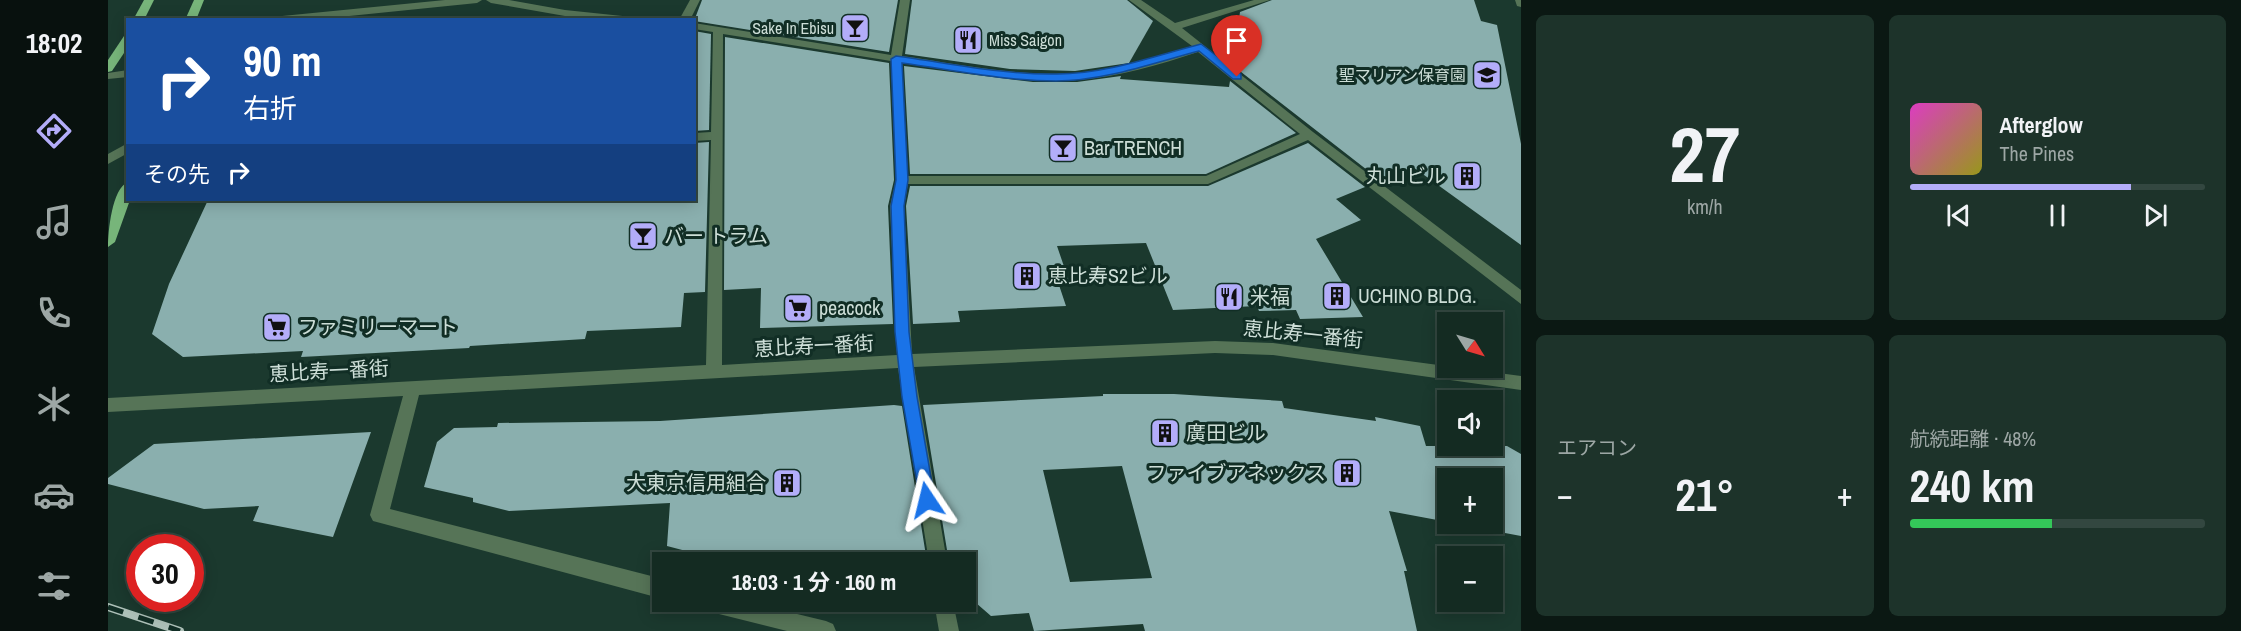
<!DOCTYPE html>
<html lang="ja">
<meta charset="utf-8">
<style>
:root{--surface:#142b22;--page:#1d332a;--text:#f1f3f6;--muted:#9da7a5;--line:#334740;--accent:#b3adf9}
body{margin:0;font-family:"Archivo Narrow","Noto Sans JP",sans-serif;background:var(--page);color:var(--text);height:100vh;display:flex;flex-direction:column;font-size:22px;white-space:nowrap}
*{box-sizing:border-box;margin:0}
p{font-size:20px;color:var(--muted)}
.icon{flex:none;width:33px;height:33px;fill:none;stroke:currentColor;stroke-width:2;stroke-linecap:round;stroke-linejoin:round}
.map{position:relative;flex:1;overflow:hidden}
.details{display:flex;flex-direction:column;gap:15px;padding:15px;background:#0b1813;width:720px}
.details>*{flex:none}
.hud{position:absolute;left:18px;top:18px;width:570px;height:183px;border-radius:0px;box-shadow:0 3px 15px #0003,0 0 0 2px var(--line);background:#1a4fa0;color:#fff;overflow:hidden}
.needle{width:39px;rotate:127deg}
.controls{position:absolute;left:1329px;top:312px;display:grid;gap:12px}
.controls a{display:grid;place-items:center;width:66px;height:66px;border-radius:0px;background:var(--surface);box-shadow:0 3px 15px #0003,0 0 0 2px var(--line);font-size:30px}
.speed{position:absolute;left:18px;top:534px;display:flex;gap:12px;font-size:30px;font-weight:700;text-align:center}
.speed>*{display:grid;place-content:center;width:78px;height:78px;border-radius:50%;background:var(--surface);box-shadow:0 3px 15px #0003,0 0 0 2px var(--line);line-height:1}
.speed .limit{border:9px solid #d22;background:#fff;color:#111}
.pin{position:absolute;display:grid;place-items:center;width:51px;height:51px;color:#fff;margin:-62px -26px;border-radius:50% 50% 50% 0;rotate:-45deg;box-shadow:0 0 6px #0007}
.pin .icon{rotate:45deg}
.me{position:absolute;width:66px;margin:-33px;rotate:350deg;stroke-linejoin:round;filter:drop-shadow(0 0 4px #0008)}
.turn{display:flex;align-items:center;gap:21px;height:126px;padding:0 18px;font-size:27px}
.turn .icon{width:78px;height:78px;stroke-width:2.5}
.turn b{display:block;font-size:42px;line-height:51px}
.then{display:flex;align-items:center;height:57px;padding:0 18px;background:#0003;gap:12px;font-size:22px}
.big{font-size:45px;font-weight:700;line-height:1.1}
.details .widget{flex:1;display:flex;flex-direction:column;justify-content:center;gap:9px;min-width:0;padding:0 21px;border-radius:9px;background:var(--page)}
.details .dial{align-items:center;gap:0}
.dial b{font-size:78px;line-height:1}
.song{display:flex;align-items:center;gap:18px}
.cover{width:72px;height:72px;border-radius:9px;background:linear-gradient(135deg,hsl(310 70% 55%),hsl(60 70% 35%))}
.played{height:6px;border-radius:3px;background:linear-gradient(90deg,var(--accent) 75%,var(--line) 75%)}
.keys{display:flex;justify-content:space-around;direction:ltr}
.heat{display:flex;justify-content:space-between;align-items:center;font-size:33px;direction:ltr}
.charge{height:9px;border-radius:4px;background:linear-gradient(90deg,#34c759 48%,var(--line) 0)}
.details .tiles{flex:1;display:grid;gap:15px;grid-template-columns:repeat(2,1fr)}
.trip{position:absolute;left:544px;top:552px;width:324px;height:60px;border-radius:0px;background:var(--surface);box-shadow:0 3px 15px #0003,0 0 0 2px var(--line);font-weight:700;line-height:60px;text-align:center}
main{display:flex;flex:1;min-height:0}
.dock{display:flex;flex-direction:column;width:108px;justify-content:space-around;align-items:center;background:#08110e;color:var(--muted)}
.dock .icon{width:42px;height:42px}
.dock .selected{color:var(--accent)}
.dock b{font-size:27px;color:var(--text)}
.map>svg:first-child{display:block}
</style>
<main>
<nav class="dock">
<b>18:02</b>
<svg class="icon selected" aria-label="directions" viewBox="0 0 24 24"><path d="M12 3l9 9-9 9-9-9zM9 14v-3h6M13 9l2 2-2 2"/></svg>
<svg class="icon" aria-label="music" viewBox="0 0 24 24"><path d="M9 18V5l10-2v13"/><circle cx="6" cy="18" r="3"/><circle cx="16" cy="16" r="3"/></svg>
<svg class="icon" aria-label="phone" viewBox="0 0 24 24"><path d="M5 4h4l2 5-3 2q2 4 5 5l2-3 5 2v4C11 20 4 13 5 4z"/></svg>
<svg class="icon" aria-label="climate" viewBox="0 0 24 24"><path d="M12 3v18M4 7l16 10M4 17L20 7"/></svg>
<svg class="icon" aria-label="car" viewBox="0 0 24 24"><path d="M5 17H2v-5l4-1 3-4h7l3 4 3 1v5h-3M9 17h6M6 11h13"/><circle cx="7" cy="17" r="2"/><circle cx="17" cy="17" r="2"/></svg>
<svg class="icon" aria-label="filters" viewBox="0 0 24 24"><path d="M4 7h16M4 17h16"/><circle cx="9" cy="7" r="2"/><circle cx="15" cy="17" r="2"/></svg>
</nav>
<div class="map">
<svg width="1413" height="631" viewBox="0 0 1413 631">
<rect width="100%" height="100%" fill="#1b392e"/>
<g fill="#8aafae" fill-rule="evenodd">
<polygon points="594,0 790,0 781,52 586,21"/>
<polygon points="804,0 1019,0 1045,21 1021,63 967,71 902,69 797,54"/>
<polygon points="1164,0 1366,0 1373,21 1389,25 1413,144 1413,245 1305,167 1272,180 1124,65 1132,12"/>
<polygon points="586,31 603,34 601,130 586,131"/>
<polygon points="617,37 781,63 786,180 780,206 785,324 652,328 653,288 616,290"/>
<polygon points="796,66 925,82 969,82 1013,76 1012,79 1121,87 1122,81 1188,133 1098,174 802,174"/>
<polygon points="601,142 597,292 576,293 573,327 479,331 477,339 362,346 361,348 193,357 195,351 75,357 44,334 61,284 100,200 586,200 586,143"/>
<polygon points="1200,143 1257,187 1228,199 1253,220 1208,239 1255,317 1192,319 1188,310 1151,311 1149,306 1065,310 1038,243 949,246 962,284 951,285 958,306 850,311 852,322 805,324 798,206 802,186 1100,186"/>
<path d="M995,394h71l108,7 2,7 92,13 -1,-4 45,9 6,20h81l14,8v82l-64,-12h35v-46h-44v44l-59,-11 18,60h-3l13,60h-272l-2,-7 -109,7 -5,-18 -38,3 -23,-20 -2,-34h-17l-26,-157 180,-9zM1014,466l30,112 -82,4 -27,-112z"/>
<polygon points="786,405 794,406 819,562 620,562 559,546 562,503 401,511 365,502 365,498 316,487 329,442 346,428 389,427 390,423 552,421"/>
<polygon points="263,432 225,537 145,521 151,506 96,509 0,484 0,478 46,444"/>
</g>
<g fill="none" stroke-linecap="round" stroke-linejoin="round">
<g fill="#567457" fill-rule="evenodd">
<polygon points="337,0 374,0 369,3 202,20 159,20 164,17"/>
<polygon points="378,0 401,0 457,10 524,17 529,20 457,16 383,3"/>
<polygon points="582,0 592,0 582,20 571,20"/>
<path d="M792,0h10l-8,56c57,8 115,21 173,17 40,-2 79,-14 117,-27l-63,-46h12l34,23 79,-23h16l-88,28 131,104 208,158v14l-213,-164 -100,44h-300l-4,22 8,148 303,-13 58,2 248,33v14l-248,-35 -58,-2 -301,14 33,195h-18l-31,-194 -479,27 -29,114 273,70v20l-290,-78 -3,-6 33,-119 -295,16v-14l598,-33 5,-225 -17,1v-8l17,-1 2,-100 -19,-3v-6l197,32zM615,34l168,27 5,119 -6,26 7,149 -175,10zM1090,52l102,82 -94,42h-298l-6,-113c57,8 116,21 175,17 41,-3 82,-15 121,-28z"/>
<polygon points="1407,0 1413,0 1413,7 1409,6"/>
<polygon points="20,70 20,77 0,79 0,73"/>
<polygon points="20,143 20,153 0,164 0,154"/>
<polygon points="593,602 639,602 718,621 725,624 728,631 679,631 603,612 596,609"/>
<polygon points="826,602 845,602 851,631 831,631"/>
</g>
<g fill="#77b57a" fill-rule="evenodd">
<polygon points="36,0 46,0 36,20 25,20"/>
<polygon points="86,0 96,0 88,20 77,20"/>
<polygon points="20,35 20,47 4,71 0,72 0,60 16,36"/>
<path d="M20,182v18h2l-15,42 -7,5c0,-15 4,-59 20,-65z"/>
</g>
<g stroke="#adc0b8" stroke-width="8">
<polyline id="rail" points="0,607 72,631"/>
</g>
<use href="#rail" stroke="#112e25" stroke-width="5" stroke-dasharray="16" stroke-linecap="butt"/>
</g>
<path fill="#1a73e8" stroke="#114b97" stroke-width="1.5" d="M1093,44l40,30v5h-8l-34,-28c-46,12 -95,30 -143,30 -51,0 -103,-11 -154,-18l6,117 -4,26 5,126 8,65 18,103 -2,6 -6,2 -6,-2 -19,-109 -7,-65 -4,-126 5,-26 -5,-121 5,-3c53,7 108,19 161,18 49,0 97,-18 144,-30z"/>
<defs>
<g id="bar-square" transform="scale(1.5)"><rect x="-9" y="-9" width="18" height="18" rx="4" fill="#b3adf9" stroke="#112e25"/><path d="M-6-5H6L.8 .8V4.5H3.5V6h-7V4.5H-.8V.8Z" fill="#111"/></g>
<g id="restaurant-square" transform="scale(1.5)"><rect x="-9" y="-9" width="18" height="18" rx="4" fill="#b3adf9" stroke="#112e25"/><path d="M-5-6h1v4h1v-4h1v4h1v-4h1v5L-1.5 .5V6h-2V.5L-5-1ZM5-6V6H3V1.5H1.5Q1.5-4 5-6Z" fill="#111"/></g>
<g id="school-square" transform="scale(1.5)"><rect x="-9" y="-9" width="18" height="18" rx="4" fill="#b3adf9" stroke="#112e25"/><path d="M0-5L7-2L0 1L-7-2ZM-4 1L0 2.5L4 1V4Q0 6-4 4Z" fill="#111"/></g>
<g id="building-square" transform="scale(1.5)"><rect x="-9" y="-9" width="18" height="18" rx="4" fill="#b3adf9" stroke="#112e25"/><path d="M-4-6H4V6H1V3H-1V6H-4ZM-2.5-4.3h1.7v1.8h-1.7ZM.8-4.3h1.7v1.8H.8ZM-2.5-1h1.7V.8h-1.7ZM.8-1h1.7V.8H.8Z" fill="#111"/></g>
<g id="supermarket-square" transform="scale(1.5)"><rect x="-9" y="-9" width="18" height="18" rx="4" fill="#b3adf9" stroke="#112e25"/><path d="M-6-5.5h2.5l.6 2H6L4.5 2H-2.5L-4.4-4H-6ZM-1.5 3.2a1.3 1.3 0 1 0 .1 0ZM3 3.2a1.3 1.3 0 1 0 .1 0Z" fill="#111"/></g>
</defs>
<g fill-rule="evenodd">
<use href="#bar-square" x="747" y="28"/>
<use href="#restaurant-square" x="860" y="40"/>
<use href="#school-square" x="1379" y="75"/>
<use href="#bar-square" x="955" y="148"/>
<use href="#building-square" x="1359" y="176"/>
<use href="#bar-square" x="535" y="236"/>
<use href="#building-square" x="919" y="276"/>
<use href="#building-square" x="1229" y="296"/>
<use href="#restaurant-square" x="1121" y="297"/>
<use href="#supermarket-square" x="690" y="308"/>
<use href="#supermarket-square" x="169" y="327"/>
<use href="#building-square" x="1057" y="433"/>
<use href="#building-square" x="1239" y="473"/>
<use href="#building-square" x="679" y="483"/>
</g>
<g text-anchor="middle" stroke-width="6" stroke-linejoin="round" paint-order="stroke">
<g font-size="16" fill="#cdded7" stroke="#112e25" text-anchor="end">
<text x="726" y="34">Sake In Ebisu</text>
<text x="881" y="46" text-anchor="start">Miss Saigon</text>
<text x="1358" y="81">聖マリアン保育園</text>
</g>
<g font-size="20" fill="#cdded7" stroke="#112e25" text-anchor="start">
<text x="976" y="155">Bar TRENCH</text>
<text x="1338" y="183" text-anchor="end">丸山ビル</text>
<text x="556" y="243">バー トラム</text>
<text x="940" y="283">恵比寿S2ビル</text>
<text x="1250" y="303">UCHINO BLDG.</text>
<text x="1142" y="304">米福</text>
<text x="711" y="315">peacock</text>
<text x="190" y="334">ファミリーマート</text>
<text x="1078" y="440">廣田ビル</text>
<text x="1218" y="480" text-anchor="end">ファイブアネックス</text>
<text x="658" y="490" text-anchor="end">大東京信用組合</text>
</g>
<g font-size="20" fill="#cdded7" stroke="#112e25">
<text transform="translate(1195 334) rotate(6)" y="7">恵比寿一番街</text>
<text transform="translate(706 346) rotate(-3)" y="7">恵比寿一番街</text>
<text transform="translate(221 371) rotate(-3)" y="7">恵比寿一番街</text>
</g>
</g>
</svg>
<div class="controls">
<a><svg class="needle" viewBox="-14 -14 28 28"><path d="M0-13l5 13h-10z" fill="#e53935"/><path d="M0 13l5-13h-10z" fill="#9da7a5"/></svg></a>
<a><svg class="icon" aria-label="sound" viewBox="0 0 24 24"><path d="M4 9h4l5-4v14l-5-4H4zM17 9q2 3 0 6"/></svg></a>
<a>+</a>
<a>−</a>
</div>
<div class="speed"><div class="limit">30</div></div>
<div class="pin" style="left:1129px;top:77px;background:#d93025"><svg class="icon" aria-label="arrive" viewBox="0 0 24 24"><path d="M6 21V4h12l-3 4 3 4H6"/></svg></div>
<svg class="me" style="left:819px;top:500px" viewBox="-20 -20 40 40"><path d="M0-17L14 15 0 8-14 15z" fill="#1a73e8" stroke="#fff" stroke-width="4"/></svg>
<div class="trip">18:03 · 1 分 · 160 m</div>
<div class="hud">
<div class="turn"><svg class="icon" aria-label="right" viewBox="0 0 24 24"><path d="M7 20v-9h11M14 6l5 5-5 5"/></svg><div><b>90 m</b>右折</div></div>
<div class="then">その先<svg class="icon" aria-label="right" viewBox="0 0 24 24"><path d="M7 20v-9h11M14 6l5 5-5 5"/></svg></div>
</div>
</div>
<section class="details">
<div class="tiles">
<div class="widget dial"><b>27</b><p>km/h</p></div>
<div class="widget">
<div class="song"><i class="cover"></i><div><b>Afterglow</b><p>The Pines</p></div></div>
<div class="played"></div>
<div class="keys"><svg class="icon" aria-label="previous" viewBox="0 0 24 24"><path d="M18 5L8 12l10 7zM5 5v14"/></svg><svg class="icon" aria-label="pause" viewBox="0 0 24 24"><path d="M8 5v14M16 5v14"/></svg><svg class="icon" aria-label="next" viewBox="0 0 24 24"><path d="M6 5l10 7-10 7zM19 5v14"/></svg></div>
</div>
<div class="widget"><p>エアコン</p>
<div class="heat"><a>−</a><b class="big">21°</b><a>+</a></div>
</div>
<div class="widget"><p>航続距離 · 48%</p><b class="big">240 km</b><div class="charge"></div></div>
</div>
</section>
</main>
